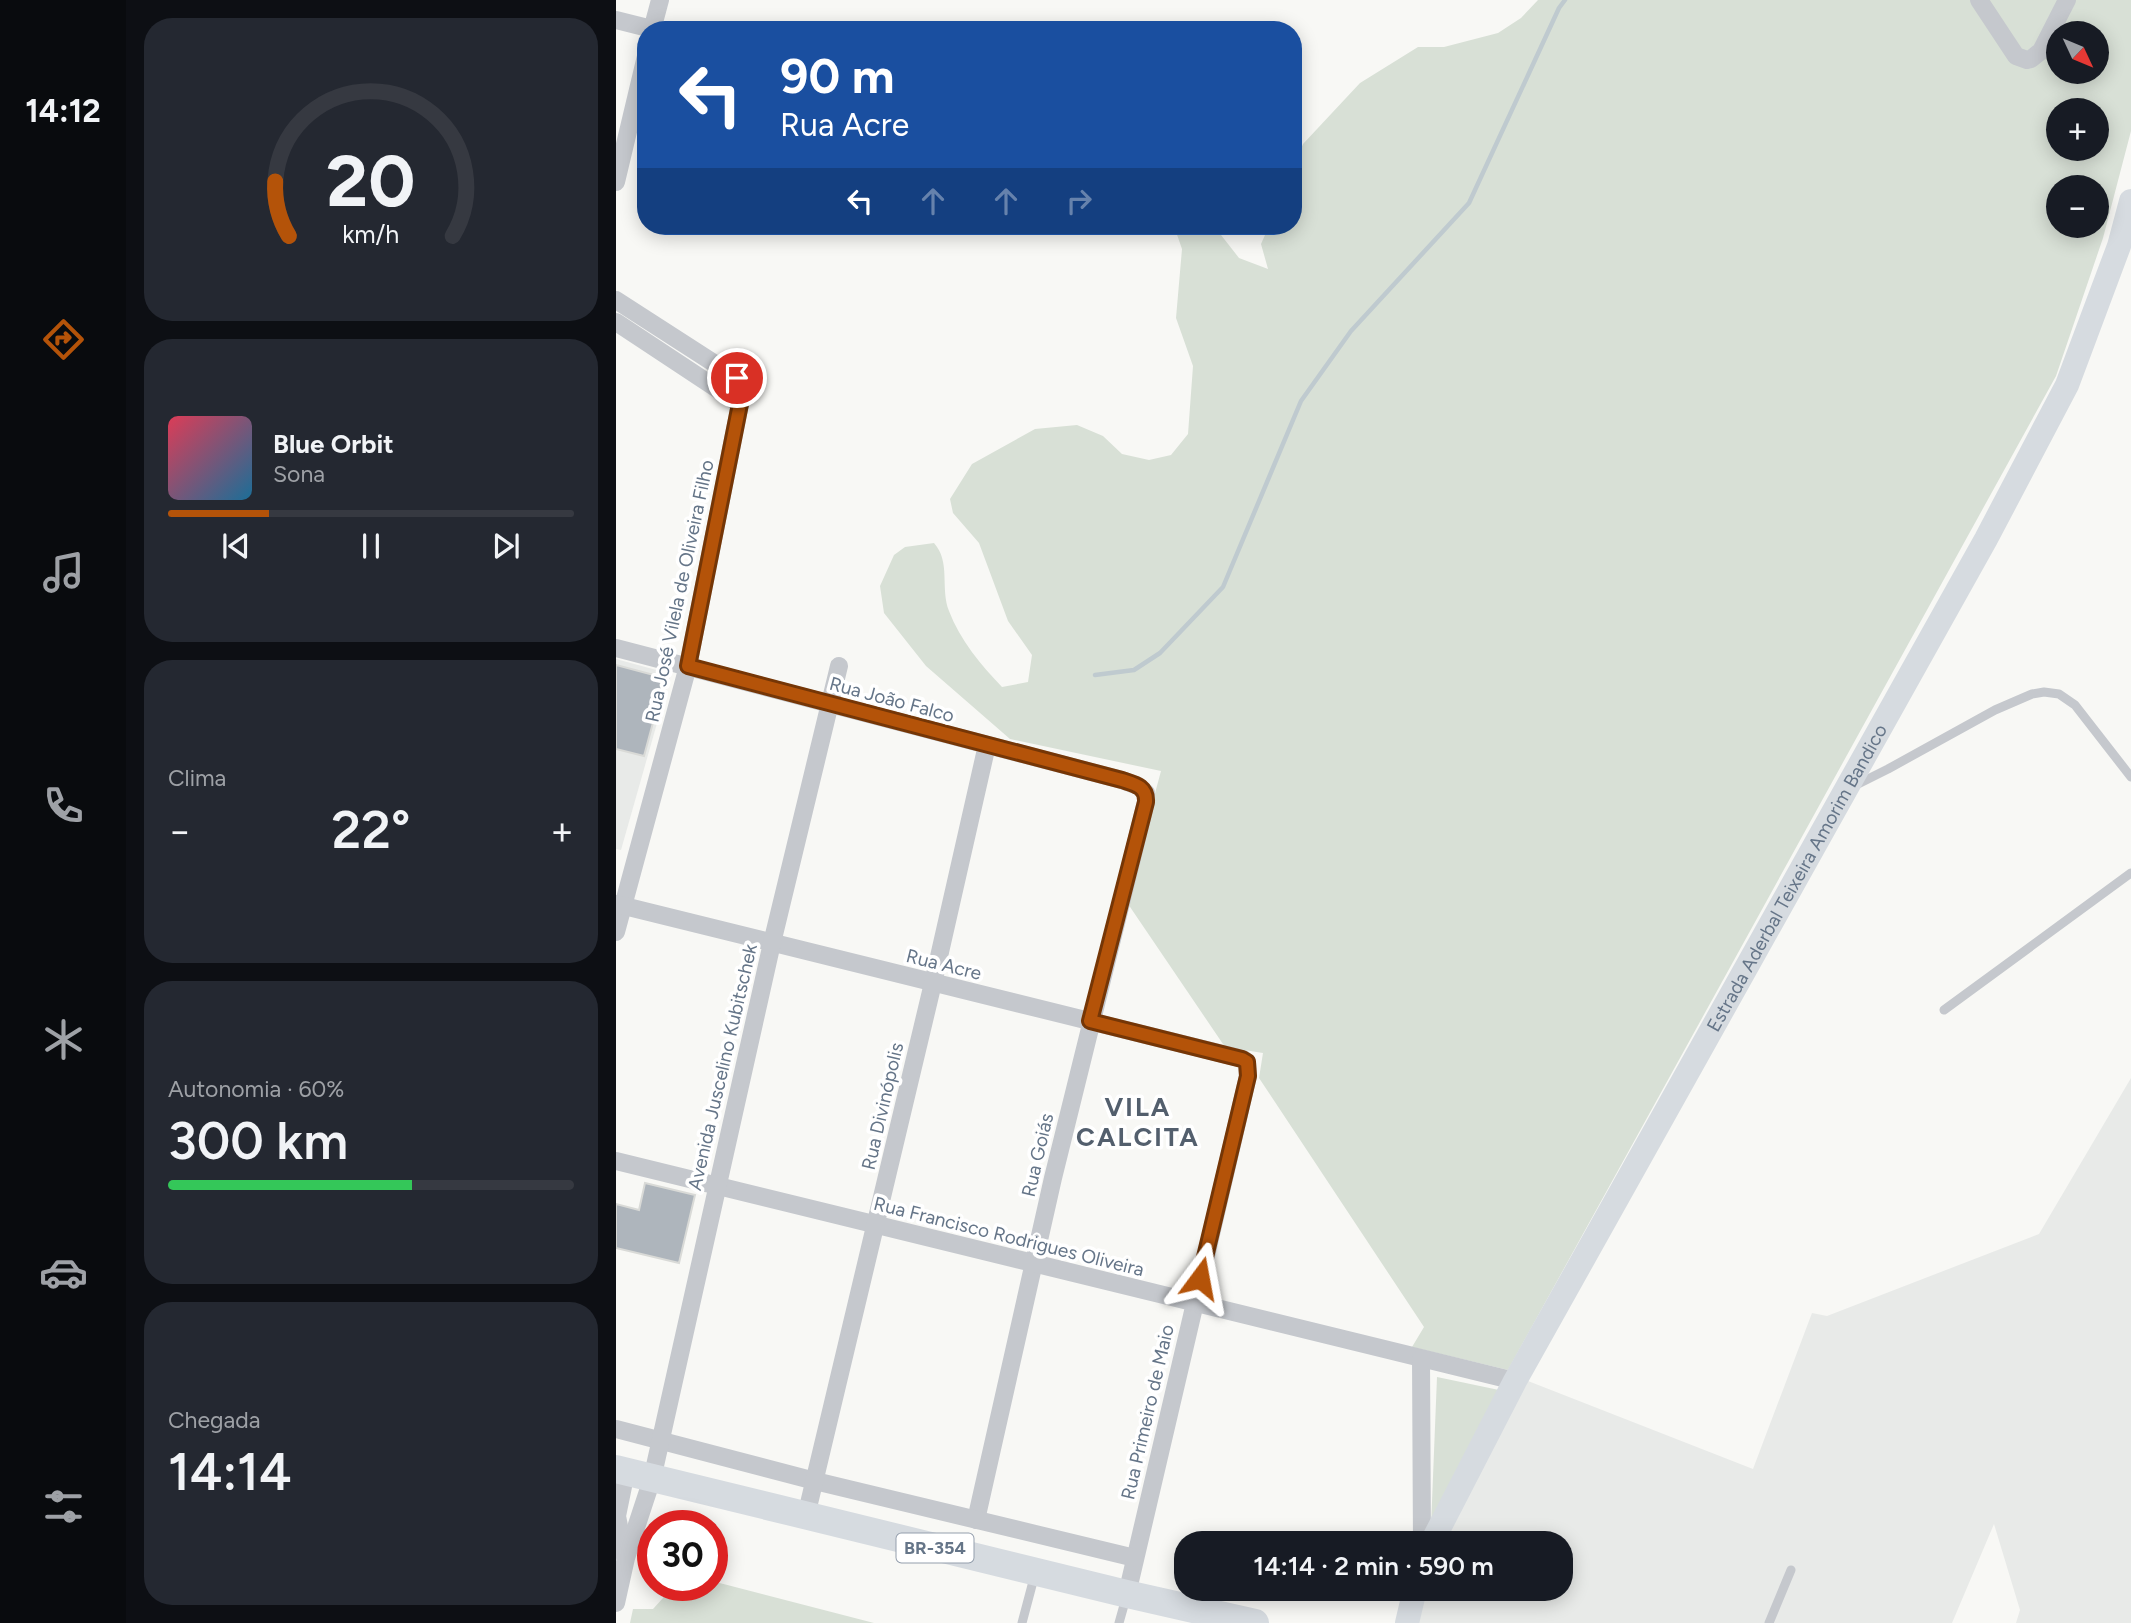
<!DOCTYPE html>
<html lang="pt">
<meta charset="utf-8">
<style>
:root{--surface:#171b24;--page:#242831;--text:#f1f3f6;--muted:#9ea1a6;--line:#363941;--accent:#b45309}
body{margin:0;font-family:Figtree,sans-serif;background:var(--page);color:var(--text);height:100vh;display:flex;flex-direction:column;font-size:26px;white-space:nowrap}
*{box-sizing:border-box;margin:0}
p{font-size:23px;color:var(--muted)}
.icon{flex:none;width:38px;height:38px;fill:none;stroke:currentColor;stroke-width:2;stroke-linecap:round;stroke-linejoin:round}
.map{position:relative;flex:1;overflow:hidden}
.drawer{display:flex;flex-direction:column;gap:18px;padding:18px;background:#0d0f14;width:490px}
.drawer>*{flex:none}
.hud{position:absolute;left:21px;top:21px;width:665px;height:214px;border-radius:28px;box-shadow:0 4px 18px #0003;background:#1a4fa0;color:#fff;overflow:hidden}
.needle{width:46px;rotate:134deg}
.buttons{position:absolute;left:1430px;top:21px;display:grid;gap:14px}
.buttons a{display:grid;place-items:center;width:63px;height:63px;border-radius:50%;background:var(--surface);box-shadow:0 4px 18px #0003;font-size:35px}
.speed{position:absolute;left:21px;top:1510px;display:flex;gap:14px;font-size:35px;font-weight:700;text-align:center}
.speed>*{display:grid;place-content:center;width:91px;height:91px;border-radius:50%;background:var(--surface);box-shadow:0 4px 18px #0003;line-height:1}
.speed .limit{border:10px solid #d22;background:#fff;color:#111}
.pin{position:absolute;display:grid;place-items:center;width:60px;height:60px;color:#fff;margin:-30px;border:4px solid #fff;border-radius:50%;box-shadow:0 2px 7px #0007}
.me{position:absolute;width:77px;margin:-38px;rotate:13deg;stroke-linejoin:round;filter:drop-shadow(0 0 5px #0008)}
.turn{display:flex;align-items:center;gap:24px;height:147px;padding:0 28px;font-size:32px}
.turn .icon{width:91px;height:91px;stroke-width:2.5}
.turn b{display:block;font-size:49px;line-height:60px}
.lanes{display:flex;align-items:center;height:66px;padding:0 28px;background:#0003;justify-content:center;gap:35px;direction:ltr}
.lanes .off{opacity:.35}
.big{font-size:52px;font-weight:600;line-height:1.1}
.drawer .card{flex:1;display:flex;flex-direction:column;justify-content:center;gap:10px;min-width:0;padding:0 24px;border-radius:28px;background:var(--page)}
.drawer .dial{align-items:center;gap:0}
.dial svg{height:182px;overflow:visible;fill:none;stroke:var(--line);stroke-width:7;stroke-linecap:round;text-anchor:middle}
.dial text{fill:var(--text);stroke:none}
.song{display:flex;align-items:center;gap:21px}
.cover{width:84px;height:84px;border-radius:10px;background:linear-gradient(135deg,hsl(350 70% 55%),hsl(200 70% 35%))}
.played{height:7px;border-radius:4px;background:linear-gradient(90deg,var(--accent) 25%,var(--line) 25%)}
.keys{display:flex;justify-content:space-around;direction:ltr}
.heat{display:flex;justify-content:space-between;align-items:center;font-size:38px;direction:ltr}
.charge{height:10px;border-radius:5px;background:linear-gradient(90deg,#34c759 60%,var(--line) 0)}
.trip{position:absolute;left:558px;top:1531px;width:399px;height:70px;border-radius:28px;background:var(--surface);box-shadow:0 4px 18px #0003;font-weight:600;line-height:70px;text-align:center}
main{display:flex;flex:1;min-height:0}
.tabs{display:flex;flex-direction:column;width:126px;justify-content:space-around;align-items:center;background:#090b0e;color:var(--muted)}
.tabs .icon{width:49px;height:49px}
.tabs .current{color:var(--accent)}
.tabs b{font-size:32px;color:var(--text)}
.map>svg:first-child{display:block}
</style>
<main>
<nav class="tabs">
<b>14:12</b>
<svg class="icon current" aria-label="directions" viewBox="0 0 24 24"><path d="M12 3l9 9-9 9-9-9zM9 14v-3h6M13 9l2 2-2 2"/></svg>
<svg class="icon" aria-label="music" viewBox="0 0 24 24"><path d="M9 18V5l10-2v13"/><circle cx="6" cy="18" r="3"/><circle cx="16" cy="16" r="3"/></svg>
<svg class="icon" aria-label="phone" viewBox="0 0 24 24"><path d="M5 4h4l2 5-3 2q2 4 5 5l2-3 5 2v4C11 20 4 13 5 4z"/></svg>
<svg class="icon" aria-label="climate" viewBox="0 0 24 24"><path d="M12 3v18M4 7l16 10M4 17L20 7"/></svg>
<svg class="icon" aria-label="car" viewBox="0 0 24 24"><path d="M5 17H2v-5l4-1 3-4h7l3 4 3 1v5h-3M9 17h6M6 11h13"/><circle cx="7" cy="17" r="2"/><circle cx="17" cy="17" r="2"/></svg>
<svg class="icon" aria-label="filters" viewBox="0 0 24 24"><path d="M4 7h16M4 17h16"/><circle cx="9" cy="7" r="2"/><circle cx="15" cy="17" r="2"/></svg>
</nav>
<section class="drawer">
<div class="card dial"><svg viewBox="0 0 100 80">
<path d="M14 69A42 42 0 1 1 86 69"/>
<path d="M14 69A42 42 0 0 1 8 45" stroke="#b45309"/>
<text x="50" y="56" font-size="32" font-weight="700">20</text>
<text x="50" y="72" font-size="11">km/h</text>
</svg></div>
<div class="card">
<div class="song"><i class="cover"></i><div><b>Blue Orbit</b><p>Sona</p></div></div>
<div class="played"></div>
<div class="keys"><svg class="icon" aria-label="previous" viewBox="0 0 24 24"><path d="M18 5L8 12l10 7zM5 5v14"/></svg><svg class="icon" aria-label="pause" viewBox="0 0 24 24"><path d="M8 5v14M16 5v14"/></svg><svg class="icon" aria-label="next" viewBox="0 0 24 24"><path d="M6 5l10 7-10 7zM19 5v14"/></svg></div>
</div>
<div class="card"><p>Clima</p>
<div class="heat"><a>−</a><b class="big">22°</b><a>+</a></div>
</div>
<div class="card"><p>Autonomia · 60%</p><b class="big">300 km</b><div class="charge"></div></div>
<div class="card"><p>Chegada</p><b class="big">14:14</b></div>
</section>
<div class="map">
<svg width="1515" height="1623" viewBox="0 0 1515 1623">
<rect width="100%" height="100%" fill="#f8f8f5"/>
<g fill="#e8eae8">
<polygon points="0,659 55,674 5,850 0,849"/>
<polygon points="1515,1078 1515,1623 1400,1623 1404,1610 1378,1524 1336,1623 797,1623 806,1589 945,1589 945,1544 820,1543 912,1381 1137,1469 1196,1313 1211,1316 1423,1234"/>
</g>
<g fill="#d8e0d6" fill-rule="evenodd">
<path d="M922,0h593v131l-28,107 -47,138 -548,994 -96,-23 12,-20 -165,-249 4,-25 -38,-6 -99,-146 35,-130 -151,-32 -84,-73 -42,-53 -4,-27 14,-31 11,-8 29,-4c17,19 6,45 15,68 11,29 32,54 53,76l26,-5 4,-27 -24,-34 -29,-78 -26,-30 -3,-14 22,-35 63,-35 42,-4 26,11 19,18 27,6 22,-5 17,-21 5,-68 -17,-48 6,-69 -8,-23h40l25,32 29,11 -7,-25 8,-18h24v-59l10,-23 57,-61 58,-36h26l54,-14 23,-15zM1442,33h38v39h-38zM1442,110h38v39h-38zM1442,187h38v39h-38z"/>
<polygon points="821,1377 883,1390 815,1527"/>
<polygon points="96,1581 258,1623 14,1623 17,1609 37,1609 47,1598 49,1586 96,1586"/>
</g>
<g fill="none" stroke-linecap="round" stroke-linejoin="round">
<polyline stroke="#bfcacf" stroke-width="4.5" points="479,675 518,670 544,653 607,587 685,401 735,331 853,203 943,8 949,0"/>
</g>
<g fill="#aeb5bc" stroke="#d9dad7" stroke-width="2">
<polygon points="0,665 49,678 28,756 0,749"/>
<polygon points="29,1183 79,1195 63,1263 0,1248 0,1204 23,1210"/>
</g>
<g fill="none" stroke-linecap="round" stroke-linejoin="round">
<g stroke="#c5c8cd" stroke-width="9">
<polyline points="1240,785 1272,769 1379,710 1416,694 1428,692 1443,694 1459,705 1515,777"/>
<polyline points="1328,1010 1515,873"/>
<polyline points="406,1623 419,1574"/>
<polyline points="503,1623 510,1598"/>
<polyline points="1153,1623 1175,1570"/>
</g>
<g stroke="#c5c8cd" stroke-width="18">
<polyline points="1363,0 1400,56 1411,60 1415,59 1425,51 1451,0"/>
<polyline points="0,20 36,29"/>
<polyline points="36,30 44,0"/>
<polyline points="0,182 30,56"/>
<polyline points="0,300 121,378 124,404 72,666 0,932"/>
<polyline points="0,322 124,404"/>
<polyline points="0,648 506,780 522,786 530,793 530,802 437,1178 360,1520"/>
<polyline points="0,904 627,1059 631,1062 632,1076 511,1594"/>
<polyline points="0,1161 899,1381"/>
<polyline points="805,1359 806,1544"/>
<polyline points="0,1429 199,1481 519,1558"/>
<polyline points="190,1516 317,983 371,745"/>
<polyline points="9,1557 1,1516 10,1472"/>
<polyline points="0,1603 10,1558 36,1479 156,943 223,666"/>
</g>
<g stroke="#d6dbe0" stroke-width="24">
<path id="s1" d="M815,1544l84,-163 471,-842 81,-154 52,-139 12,-45"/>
<polyline points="791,1623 799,1589"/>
</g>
<polyline stroke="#d6dbe0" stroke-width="28" points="0,1469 511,1594 639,1623"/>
</g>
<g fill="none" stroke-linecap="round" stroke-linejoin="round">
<g stroke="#753606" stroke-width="18">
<path id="route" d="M121,378l3,26 -52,262 434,114c12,4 25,6 24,22l-56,219 152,38 5,3 1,14 -48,202"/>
</g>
<use href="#route" stroke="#b45309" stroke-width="12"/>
</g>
<g text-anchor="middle" stroke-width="7" stroke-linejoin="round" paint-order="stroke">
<rect fill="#fff" stroke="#939eac" stroke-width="2" x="280.5" y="1533.5" width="77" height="29" rx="5"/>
<g font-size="18" font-weight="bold" fill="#657588">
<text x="319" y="1554">BR-354</text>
</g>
<g font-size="19" fill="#657588" stroke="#fff">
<text transform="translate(63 591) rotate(-78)" y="7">Rua José Vilela de Oliveira Filho</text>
<text transform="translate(276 699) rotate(15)" y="7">Rua João Falco</text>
<text dy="7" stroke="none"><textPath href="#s1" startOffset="760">Estrada Aderbal Teixeira Amorim Bandico</textPath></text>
<text transform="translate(328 964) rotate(14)" y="7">Rua Acre</text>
<text transform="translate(106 1067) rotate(-77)" y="7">Avenida Juscelino Kubitschek</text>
<text transform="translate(266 1106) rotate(-77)" y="7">Rua Divinópolis</text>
<text transform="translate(421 1155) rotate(-77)" y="7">Rua Goiás</text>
<text transform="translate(393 1236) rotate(14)" y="7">Rua Francisco Rodrigues Oliveira</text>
<text transform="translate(531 1412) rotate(-77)" y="7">Rua Primeiro de Maio</text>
</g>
<g font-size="26" font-weight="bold" letter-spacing="2" fill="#535f6d" stroke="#fff">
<text x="522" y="1116">VILA<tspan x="522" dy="30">CALCITA</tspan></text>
</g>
</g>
</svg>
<div class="buttons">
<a><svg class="needle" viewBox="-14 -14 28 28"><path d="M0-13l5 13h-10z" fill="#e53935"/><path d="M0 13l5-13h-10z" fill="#9ea1a6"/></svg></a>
<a>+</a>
<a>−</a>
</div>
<div class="speed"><div class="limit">30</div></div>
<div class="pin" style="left:121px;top:378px;background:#d93025"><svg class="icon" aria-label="arrive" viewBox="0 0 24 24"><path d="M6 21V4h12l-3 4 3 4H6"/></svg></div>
<svg class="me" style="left:584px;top:1278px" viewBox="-20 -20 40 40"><path d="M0-17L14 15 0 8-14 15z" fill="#b45309" stroke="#fff" stroke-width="4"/></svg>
<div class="trip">14:14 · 2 min · 590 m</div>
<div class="hud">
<div class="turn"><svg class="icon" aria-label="left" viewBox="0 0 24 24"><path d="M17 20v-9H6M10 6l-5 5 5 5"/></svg><div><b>90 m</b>Rua Acre</div></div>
<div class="lanes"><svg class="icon" aria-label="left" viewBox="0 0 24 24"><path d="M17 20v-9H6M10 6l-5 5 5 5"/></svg><svg class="icon off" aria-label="ahead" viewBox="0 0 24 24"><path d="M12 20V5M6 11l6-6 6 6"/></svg><svg class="icon off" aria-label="ahead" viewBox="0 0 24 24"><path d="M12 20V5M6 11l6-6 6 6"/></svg><svg class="icon off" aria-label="right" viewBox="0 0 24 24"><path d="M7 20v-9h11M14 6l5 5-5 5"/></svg></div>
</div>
</div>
</main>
